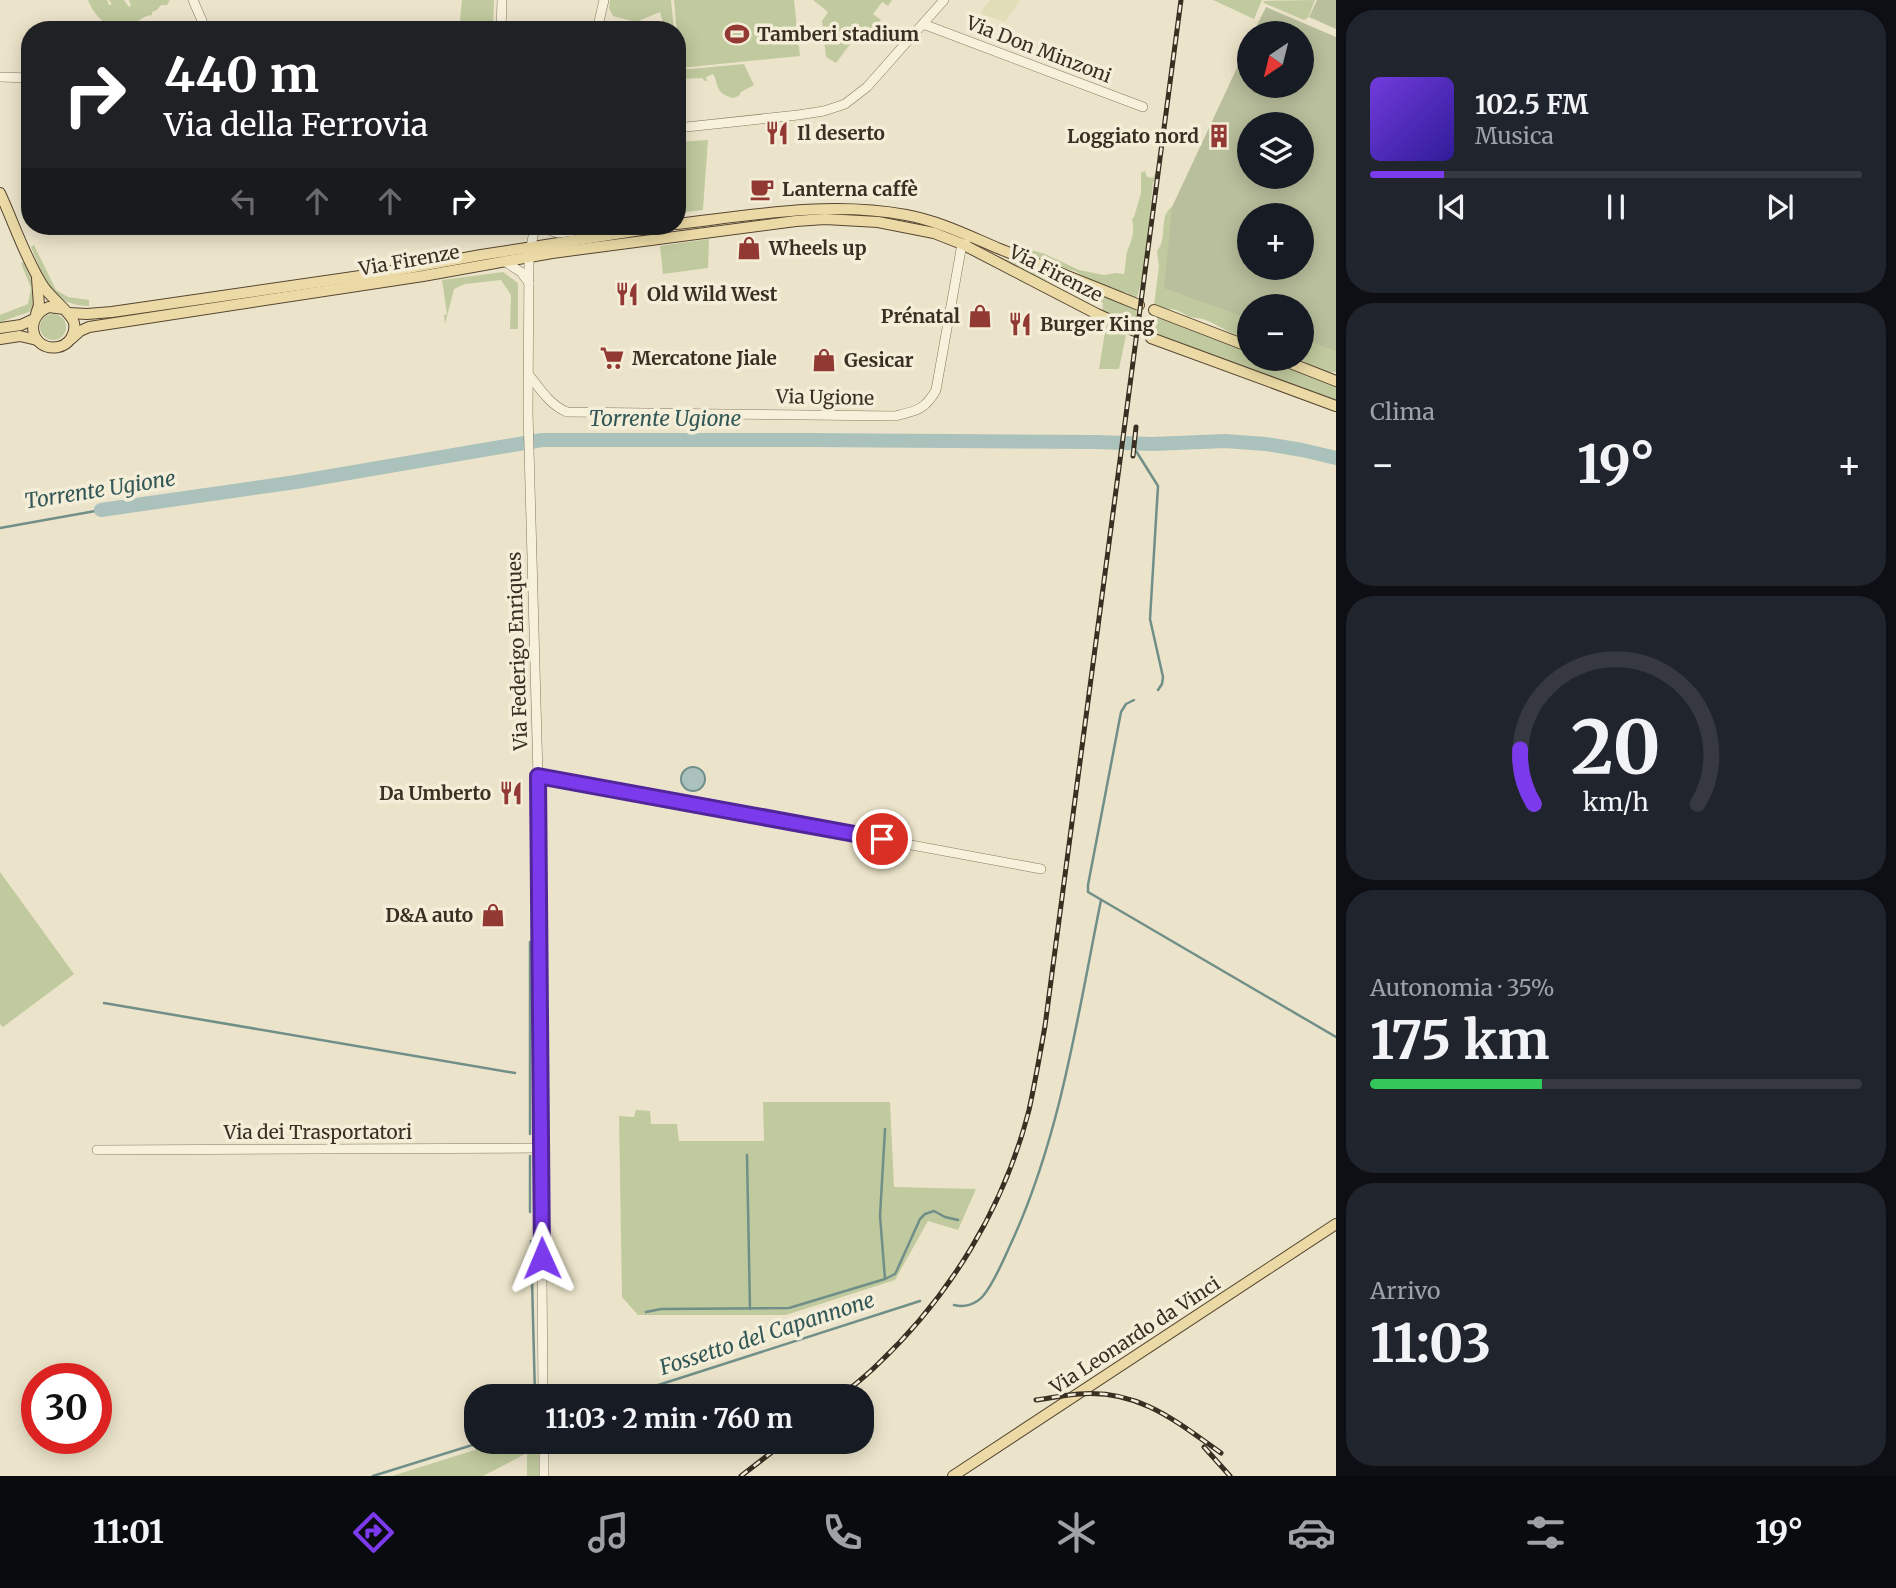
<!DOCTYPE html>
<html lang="it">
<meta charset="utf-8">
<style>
:root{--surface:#171b24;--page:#20242c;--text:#f1f3f6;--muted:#9ea1a6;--line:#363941;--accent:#7c3aed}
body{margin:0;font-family:Merriweather,serif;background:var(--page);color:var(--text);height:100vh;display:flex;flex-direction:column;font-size:26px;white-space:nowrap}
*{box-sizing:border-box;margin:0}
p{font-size:23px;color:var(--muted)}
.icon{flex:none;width:38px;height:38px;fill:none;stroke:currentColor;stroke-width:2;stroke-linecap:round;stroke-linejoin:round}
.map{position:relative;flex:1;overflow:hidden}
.drawer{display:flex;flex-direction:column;gap:10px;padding:10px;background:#0d0f14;width:560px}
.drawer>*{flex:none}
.hud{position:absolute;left:21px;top:21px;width:665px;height:214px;border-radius:28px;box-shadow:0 4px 18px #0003;background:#202124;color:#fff;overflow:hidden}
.needle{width:46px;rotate:215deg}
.tools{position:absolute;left:1237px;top:21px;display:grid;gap:14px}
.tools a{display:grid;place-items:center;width:77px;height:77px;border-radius:50%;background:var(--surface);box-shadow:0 4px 18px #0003;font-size:35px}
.speed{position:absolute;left:21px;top:1363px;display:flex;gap:14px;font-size:35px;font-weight:700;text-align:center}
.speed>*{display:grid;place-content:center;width:91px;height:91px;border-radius:50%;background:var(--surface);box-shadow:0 4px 18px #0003;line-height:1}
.speed .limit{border:10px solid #d22;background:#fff;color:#111}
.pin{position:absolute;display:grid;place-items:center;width:60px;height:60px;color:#fff;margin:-30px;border:4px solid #fff;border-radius:50%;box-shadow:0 2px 7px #0007}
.me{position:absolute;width:77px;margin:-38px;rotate:359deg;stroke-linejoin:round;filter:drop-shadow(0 0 5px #0008)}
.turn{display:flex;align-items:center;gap:24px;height:147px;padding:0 28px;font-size:32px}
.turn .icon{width:91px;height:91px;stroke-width:2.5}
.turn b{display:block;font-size:49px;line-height:60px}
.lanes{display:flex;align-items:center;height:66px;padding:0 28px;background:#0003;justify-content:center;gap:35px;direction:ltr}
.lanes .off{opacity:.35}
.big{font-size:52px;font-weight:700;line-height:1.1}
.drawer .widget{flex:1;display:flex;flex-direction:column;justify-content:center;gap:10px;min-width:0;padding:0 24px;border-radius:28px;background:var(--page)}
.drawer .dial{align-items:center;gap:0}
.dial svg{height:182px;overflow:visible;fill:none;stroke:var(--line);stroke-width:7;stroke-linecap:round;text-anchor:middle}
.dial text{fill:var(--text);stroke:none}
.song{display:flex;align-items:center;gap:21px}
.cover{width:84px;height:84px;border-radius:10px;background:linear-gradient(135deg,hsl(260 70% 55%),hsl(250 70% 35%))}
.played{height:7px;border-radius:4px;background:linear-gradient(90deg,var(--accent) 15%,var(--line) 15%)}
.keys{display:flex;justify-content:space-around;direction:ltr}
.heat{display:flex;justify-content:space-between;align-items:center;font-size:38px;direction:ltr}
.charge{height:10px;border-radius:5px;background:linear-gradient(90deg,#34c759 35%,var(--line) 0)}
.trip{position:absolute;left:464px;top:1384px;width:410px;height:70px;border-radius:28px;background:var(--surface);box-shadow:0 4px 18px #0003;font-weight:700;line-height:70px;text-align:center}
.tabs{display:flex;height:112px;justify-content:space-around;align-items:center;background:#090b0e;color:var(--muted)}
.tabs .icon{width:49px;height:49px}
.tabs .active{color:var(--accent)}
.tabs b{font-size:32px;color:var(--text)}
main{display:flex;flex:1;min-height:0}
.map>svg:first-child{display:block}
</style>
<main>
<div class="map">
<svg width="1336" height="1476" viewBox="0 0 1336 1476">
<rect width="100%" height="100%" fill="#ece4ca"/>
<polygon fill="#e1ddb7" points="990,0 1020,0 1005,22 982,14 981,11"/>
<g fill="#c1ca9e">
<path d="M88,0h19l2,5 3,-1 -3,-4h15l5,7 2,-2 -2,-5h41l-3,5h-6l-4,5 -5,2v3c-12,1 -15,9 -25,14 -16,7 -35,-17 -39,-29z"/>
<polygon points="462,0 494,0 493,30 459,30"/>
<polygon points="610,0 671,0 674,30 665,30 660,12 636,22 613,16 609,8"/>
<polygon points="674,0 794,0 800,56 680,68"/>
<polygon points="813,0 892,0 888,6 882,2 873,14 881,20 862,44 854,39 836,63 826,57 822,21 828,12"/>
<polygon points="1213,0 1262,0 1254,19"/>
<polygon points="1315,0 1308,18 1304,20 1264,3 1263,1"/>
<path d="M677,57l2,13 65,-6 10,21 -13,7 -2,4 -7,2c-4,-2 -9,-3 -12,-7 -4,-5 -3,-11 -7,-17l-7,3 1,4h-2l-3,-3 -22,1 -3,9z"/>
<polygon points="708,140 703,210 677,213 677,142"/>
<path d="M1157,168l2,1 -3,10 -3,3 -8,87 -8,28 -4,1 -7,-6 -4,2 -10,-7 -6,1 -5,-5 -13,-4 -13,-8 -20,-5 -29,-15 5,-1 14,4 34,16 25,5 12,-2 8,1c2,-8 1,-18 4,-25 4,-10 7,-18 4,-30l2,-2 7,-24v-20l4,-2 2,6 6,1z"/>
<path d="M1173,206l76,110v23c-12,0 -33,-16 -46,-20 -4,-1 -8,-1 -12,-2 -5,-1 -10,-6 -15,-7 -8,-2 -14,0 -22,-5l5,-39 -2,-15c12,-14 0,-35 16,-45z"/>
<polygon points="709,239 708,268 663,274 660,246"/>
<path d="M34,245l22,45 12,7 21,3v6c-40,-1 -44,-27 -58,-59z"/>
<polygon points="992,254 1106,298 1110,297 1137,311 1135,322 1136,323 1135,329 1102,313 1103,303 1033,275"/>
<path d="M23,262c9,15 18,35 6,50l-29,10v-7l28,-11 3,-16 -10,-25z"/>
<polygon points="503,272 518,283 518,329 510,329 511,295 501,280 465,284 454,289 445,324 444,315 447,314 442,280"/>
<circle cx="53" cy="327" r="13"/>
<polygon points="1153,316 1249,353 1250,359 1264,359 1336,386 1336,402 1151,333"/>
<polygon points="1106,326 1126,335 1119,369 1099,369"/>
<polygon points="1302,336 1336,348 1336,372 1323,372 1303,361 1301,359"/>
<polygon points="0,872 74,974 3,1027 0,1024"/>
<polygon points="763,1102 890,1102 894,1187 976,1189 958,1230 928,1221 895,1280 786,1315 638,1315 622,1297 619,1116 634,1117 636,1110 650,1111 651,1124 677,1124 679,1141 764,1141"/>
<polygon points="500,1442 539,1442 540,1476 527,1476 527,1453 483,1476 392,1476"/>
</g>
<g fill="#b9bf9c" fill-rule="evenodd">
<polygon points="1317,0 1336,0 1336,29 1309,17"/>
<path d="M1266,7l70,30v314l-34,-12v-33h-52l-1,13 -85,-31 8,-81 77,-165 1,44h52v-53h-49zM1250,124h52v53h-52zM1250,215h52v53h-52z"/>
</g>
<circle fill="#aac1bc" stroke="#718f89" stroke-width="2" cx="693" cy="779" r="12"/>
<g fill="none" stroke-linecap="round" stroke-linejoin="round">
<g stroke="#718f89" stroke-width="2.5">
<polyline points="1131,443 1158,486 1150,619 1163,677 1162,684 1158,690"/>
<polyline points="0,528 101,510"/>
<polyline points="1134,700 1126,704 1121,712 1088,885 1088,892 1336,1037"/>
<polyline points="530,942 530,1134"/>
<polyline points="104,1003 515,1073"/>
<polyline points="885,1129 880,1216 885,1279"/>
<polyline points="747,1155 750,1309"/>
<polyline points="530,1212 530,1156"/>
<polyline points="531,1241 535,1396"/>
<path d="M954,1305c11,3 22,-1 29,-9 12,-14 22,-40 30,-57 48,-106 65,-225 88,-339"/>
<polyline points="646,1312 661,1309 789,1308 885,1279 895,1274 897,1270 920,1219 925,1214 934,1211 945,1217 958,1220"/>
<polyline points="624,1396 920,1301"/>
<polyline points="373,1476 482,1442"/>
</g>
<polyline stroke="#aac1bc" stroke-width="14" points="101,510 296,482 542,440 808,440 1096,442 1152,444 1225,441 1266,444 1302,450 1336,458"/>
<g stroke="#87775f" stroke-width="10">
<g id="minor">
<polyline points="193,0 206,30"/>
<polyline points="923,24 1143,107"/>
<polyline points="501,30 502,0"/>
<polyline points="597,30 604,0"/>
<polyline points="0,77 30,78"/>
<polyline points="677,128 798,115 824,111 845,104 867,87 944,0"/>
<polyline points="535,226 529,257 528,412 538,776 543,1396"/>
<polyline points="546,226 551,231 558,233 619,226"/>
<polyline points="504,261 521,272 529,283"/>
<path d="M529,375c11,14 21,30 38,37l328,4c21,-5 30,-6 41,-26l26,-146h4"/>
<polyline points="538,776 1041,869"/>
<polyline points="97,1150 540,1148"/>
<polyline points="544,1476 544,1442"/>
</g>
</g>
<g stroke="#564633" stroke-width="12">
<g id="major">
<path d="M0,193c14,30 25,65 43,93 7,11 29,28 31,37 2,11 -5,22 -16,24 -27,5 -35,-31 -9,-40l15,2"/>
<path d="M677,224c76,-9 152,-23 229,-9 33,6 63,21 94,34 47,19 93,37 139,56"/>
<polyline points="1154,310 1250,347"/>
<polyline points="69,313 87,314 112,312 174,303 381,273 481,255 667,226"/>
<polyline points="36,314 39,305 37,278"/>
<polyline points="0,328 21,325 34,319"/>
<polyline points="1151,338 1336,406"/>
<polyline points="0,339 20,336 37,340"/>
<polyline points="71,339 80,331 89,327 423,276 552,253 796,221 825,219 878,222 934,233 962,244 1097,314 1135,331"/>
<polyline points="1280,359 1336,381"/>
<polyline points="953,1476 1336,1224"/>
</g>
</g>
<use href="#minor" stroke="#f7f1dc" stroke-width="9"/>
<use href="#major" stroke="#ebdaa5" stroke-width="10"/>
<g stroke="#392f22" stroke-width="5">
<g id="rail">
<polyline points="1133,456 1136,427"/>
<path d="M841,1396c12,-10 25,-20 36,-31 73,-69 127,-157 152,-255 6,-27 11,-56 16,-84l136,-1026"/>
<path d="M1036,1400c14,-2 29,-5 43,-6 59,-5 97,27 142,59"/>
<polyline points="1204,1447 1230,1476"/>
<polyline points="741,1476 785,1442"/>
</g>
</g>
<use href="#rail" stroke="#f4eed9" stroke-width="2.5" stroke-dasharray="8" stroke-linecap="butt"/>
</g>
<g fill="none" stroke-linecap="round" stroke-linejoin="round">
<g stroke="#51269a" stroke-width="18">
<polyline id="route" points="542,1258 538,776 882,839"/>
</g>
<use href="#route" stroke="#7c3aed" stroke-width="12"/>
</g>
<defs>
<g id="stadium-bare" transform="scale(1.89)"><path d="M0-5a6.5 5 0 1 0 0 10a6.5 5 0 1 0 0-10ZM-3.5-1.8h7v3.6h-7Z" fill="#923933" stroke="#f4eed9" stroke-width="2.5" paint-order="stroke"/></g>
<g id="restaurant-bare" transform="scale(1.89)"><path d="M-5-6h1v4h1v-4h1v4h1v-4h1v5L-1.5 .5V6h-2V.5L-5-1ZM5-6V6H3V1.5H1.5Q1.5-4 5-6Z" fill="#923933" stroke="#f4eed9" stroke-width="2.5" paint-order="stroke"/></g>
<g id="building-bare" transform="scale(1.89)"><path d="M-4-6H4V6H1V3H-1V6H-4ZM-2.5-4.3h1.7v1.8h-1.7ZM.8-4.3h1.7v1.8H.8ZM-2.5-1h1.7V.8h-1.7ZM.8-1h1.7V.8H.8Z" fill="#923933" stroke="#f4eed9" stroke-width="2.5" paint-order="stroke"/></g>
<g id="cafe-bare" transform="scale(1.89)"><path d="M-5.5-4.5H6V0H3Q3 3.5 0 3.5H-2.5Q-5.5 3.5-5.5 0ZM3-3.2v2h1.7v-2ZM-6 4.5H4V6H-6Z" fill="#923933" stroke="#f4eed9" stroke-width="2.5" paint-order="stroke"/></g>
<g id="shop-bare" transform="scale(1.89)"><path d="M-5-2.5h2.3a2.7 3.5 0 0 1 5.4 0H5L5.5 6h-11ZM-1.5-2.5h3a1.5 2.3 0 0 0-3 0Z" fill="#923933" stroke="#f4eed9" stroke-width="2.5" paint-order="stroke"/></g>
<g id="supermarket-bare" transform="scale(1.89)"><path d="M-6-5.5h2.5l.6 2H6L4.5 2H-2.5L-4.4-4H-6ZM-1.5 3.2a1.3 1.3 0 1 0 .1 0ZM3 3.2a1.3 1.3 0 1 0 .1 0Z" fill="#923933" stroke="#f4eed9" stroke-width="2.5" paint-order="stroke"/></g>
</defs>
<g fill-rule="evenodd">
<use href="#stadium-bare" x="737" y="34"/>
<use href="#restaurant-bare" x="777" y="133"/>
<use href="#building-bare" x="1219" y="136"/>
<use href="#cafe-bare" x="762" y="189"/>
<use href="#shop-bare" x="749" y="248"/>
<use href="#restaurant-bare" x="627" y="294"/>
<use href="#shop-bare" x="980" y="316"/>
<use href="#restaurant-bare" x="1020" y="324"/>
<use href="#supermarket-bare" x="612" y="358"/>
<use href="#shop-bare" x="824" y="360"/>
<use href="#restaurant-bare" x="511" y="793"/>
<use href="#shop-bare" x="493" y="915"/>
</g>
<g text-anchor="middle" stroke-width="7" stroke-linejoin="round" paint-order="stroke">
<g font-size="19" font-weight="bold" fill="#392f22" stroke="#f4eed9" text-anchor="start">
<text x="757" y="41">Tamberi stadium</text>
<text x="797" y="140">Il deserto</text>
<text x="1199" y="143" text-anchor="end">Loggiato nord</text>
<text x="782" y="196">Lanterna caffè</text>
<text x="769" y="255">Wheels up</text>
<text x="647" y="301">Old Wild West</text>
<text x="960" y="323" text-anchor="end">Prénatal</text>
<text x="1040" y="331">Burger King</text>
<text x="632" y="365">Mercatone Jiale</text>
<text x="844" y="367">Gesicar</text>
<text x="491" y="800" text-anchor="end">Da Umberto</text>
<text x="473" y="922" text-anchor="end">D&amp;A auto</text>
</g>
<g font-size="19" fill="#392f22" stroke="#f4eed9">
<text transform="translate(1039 49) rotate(21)" y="7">Via Don Minzoni</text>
<text transform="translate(409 260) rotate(-10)" y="7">Via Firenze</text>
<text transform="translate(1056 273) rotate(27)" y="7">Via Firenze</text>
<text transform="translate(825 397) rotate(1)" y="7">Via Ugione</text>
<text transform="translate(517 651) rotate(-92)" y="7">Via Federigo Enriques</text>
<text x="318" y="1139">Via dei Trasportatori</text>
<text transform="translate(1135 1335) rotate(-33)" y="7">Via Leonardo da Vinci</text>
</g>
<g font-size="21" font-style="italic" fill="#325757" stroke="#f4eed9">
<text x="665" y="426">Torrente Ugione</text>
<text transform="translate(100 490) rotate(-9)" y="7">Torrente Ugione</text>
<text transform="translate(767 1334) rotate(-18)" y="7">Fossetto del Capannone</text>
</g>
</g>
</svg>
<div class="tools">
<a><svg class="needle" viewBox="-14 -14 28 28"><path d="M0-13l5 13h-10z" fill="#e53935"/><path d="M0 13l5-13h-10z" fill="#9ea1a6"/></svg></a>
<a><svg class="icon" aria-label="layers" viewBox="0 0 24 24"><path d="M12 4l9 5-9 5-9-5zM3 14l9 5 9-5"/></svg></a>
<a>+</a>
<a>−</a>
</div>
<div class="speed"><div class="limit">30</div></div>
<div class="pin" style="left:882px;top:839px;background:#d93025"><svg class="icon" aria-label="arrive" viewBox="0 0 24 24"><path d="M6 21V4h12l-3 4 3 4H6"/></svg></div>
<svg class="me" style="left:542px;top:1258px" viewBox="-20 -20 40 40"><path d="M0-17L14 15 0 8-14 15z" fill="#7c3aed" stroke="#fff" stroke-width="4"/></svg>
<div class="trip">11:03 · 2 min · 760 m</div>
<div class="hud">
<div class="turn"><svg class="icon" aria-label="right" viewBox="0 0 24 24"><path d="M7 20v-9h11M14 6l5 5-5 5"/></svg><div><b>440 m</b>Via della Ferrovia</div></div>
<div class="lanes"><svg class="icon off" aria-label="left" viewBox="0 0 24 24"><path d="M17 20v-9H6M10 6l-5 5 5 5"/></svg><svg class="icon off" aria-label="ahead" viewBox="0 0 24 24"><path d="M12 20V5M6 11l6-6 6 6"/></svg><svg class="icon off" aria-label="ahead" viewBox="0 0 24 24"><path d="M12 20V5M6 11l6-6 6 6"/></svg><svg class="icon" aria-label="right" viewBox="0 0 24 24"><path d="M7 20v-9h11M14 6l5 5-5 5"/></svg></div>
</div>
</div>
<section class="drawer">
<div class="widget">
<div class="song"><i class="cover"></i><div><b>102.5 FM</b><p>Musica</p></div></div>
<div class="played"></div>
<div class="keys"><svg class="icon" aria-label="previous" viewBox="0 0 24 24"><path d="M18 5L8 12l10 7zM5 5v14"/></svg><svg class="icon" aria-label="pause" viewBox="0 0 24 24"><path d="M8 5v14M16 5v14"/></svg><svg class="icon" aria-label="next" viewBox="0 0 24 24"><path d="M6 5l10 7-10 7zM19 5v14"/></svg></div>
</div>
<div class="widget"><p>Clima</p>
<div class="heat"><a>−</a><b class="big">19°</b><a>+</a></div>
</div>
<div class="widget dial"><svg viewBox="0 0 100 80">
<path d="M14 69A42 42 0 1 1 86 69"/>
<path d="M14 69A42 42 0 0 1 8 45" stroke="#7c3aed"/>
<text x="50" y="56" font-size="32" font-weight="700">20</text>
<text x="50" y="72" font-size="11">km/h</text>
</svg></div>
<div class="widget"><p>Autonomia · 35%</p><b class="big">175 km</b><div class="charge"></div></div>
<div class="widget"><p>Arrivo</p><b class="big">11:03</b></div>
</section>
</main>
<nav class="tabs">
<b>11:01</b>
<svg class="icon active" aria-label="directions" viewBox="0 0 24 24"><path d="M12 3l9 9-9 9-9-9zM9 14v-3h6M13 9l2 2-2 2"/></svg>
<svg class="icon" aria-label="music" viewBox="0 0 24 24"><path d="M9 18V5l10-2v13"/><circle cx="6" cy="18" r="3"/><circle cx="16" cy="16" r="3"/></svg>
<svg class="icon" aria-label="phone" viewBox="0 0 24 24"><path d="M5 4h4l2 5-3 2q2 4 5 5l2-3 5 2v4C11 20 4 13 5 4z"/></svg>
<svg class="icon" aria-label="climate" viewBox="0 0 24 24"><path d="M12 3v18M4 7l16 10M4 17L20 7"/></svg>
<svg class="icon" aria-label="car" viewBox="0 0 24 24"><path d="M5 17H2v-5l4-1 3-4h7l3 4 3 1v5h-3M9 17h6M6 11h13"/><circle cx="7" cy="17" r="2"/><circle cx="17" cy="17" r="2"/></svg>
<svg class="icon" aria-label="filters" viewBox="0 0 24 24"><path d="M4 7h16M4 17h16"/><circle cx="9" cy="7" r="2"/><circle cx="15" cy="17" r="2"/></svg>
<b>19°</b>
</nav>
